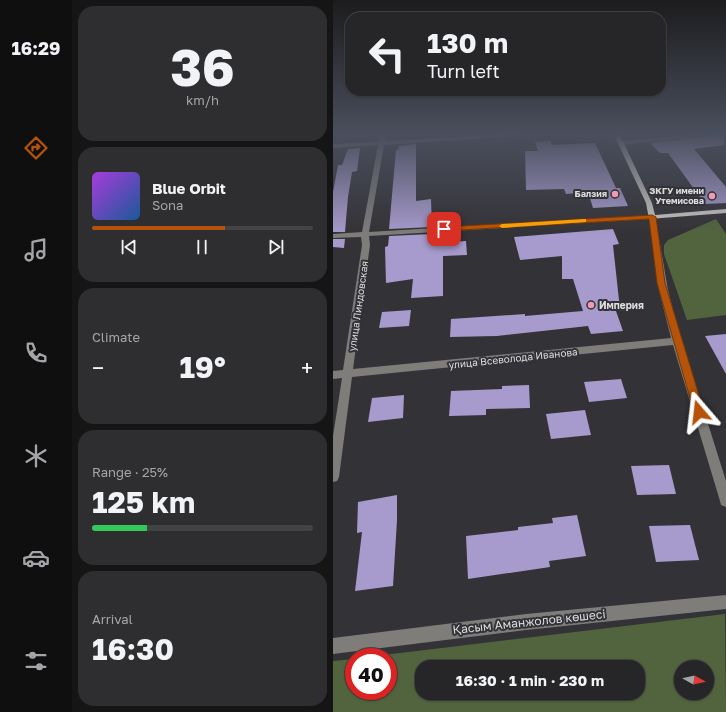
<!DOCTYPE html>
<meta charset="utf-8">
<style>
:root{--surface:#262628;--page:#2e2e30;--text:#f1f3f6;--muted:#a4a5a8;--line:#424345;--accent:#b45309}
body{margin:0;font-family:"Golos Text",sans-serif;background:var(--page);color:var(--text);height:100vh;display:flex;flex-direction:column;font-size:15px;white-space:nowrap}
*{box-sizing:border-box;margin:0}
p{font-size:13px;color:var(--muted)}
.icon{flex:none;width:22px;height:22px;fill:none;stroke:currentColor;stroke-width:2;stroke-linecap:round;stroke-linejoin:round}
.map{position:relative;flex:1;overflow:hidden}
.details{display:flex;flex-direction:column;gap:6px;padding:6px;background:#151516;width:261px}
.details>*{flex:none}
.banner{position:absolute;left:12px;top:12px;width:321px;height:84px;border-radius:16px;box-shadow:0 1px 3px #0004,0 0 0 1px var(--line);background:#262628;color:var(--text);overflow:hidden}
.needle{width:26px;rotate:98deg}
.controls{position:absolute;left:341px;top:660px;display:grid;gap:8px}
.controls a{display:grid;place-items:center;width:40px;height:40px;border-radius:50%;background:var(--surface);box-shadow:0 1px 3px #0004,0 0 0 1px var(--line);font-size:20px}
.speed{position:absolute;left:12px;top:648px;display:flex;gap:8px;font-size:20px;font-weight:700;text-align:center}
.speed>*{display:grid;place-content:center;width:52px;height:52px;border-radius:50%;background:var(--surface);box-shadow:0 1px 3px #0004,0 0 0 1px var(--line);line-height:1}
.speed .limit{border:6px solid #d22;background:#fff;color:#111}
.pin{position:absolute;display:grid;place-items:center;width:34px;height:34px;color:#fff;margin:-17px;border-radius:8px;box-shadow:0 2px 6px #0006}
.me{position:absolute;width:44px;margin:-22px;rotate:343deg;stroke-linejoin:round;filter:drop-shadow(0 0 3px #0008)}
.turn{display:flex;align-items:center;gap:14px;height:84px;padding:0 16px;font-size:18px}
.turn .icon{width:52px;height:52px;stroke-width:2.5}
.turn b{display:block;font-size:28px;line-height:34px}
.big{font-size:30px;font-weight:700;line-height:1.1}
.details .widget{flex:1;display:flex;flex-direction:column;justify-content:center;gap:6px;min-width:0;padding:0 14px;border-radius:16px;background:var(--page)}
.details .dial{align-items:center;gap:0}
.dial b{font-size:52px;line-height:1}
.song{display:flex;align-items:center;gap:12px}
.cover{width:48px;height:48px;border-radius:6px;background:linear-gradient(135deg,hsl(280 70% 55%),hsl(210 70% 35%))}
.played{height:4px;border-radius:2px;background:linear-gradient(90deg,var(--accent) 60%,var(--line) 60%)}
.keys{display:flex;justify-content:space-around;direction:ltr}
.heat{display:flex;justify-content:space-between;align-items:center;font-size:22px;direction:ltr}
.charge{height:6px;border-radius:3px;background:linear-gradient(90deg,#34c759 25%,var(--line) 0)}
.trip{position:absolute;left:82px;top:660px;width:230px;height:40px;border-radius:16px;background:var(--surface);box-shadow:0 1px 3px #0004,0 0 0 1px var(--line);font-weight:700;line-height:40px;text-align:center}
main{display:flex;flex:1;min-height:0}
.tabs{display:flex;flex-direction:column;width:72px;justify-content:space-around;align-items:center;background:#0f0f10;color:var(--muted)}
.tabs .icon{width:28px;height:28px}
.tabs .active{color:var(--accent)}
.tabs b{font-size:18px;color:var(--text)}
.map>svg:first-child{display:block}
</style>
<main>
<nav class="tabs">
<b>16:29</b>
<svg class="icon active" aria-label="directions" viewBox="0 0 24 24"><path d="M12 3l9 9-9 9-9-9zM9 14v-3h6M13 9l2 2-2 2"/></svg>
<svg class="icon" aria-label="music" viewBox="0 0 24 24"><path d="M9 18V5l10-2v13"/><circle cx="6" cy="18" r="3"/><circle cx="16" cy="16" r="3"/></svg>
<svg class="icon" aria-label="phone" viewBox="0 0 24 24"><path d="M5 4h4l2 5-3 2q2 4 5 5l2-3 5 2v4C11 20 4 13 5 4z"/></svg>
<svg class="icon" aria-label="climate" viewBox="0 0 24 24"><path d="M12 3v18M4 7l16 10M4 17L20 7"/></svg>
<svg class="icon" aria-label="car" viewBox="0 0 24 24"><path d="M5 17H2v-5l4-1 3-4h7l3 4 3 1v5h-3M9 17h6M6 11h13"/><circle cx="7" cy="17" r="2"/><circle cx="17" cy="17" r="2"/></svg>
<svg class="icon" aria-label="filters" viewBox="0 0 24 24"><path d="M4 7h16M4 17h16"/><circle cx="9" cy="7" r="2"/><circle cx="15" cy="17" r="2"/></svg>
</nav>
<section class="details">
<div class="widget dial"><b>36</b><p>km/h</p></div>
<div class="widget">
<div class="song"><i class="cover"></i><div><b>Blue Orbit</b><p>Sona</p></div></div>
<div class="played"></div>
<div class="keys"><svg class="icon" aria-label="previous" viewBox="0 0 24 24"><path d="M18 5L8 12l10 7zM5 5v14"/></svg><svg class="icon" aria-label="pause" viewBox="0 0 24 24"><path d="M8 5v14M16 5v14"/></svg><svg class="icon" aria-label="next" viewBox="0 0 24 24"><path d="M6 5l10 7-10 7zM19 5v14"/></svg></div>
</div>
<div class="widget"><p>Climate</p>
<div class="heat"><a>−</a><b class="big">19°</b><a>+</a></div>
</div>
<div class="widget"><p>Range · 25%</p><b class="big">125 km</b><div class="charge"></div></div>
<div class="widget"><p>Arrival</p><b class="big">16:30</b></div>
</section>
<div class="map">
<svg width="393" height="712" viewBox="0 0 393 712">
<rect width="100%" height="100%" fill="#333236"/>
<g fill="#51643e" fill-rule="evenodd">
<polygon points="383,219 393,234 393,315 354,320 331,254 331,245 335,240"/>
<path d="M392,614l1,98h-393v-51l21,-2v32h34v-34h-21zM89,667h216v26h-216zM348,667h26v26h-26z"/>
</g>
<g fill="#a79bcd">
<polygon points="383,135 391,135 391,145 361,149 393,187 393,203 372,204 335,153 327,153 317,143"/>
<polygon points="217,141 219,145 262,143 283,188 287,188 295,206 260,208 255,192 233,194 231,189 193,190 192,151 205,151 202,142"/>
<polygon points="83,144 83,201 98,199 99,227 56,229 63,150 65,150 66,146"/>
<polygon points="27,148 24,171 19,172 15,197 12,232 0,232 0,192 5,165 9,165 15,149"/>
<polygon points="280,229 286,244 280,245 286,300 291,311 283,311 290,331 258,334 255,326 164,336 117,337 118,319 192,314 192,316 250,311 240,279 229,279 229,256 187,260 181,237"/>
<polygon points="99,234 100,243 133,241 134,255 110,256 110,296 78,298 80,279 53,283 52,247 55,246 56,236"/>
<polygon points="0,239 12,239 11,248 0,247"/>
<polygon points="78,310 76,326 46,328 49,312"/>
<polygon points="393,334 393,374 372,336"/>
<polygon points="288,379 294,398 256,402 251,382"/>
<polygon points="196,385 197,408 153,409 153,415 116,416 118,391 169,389 169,386"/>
<polygon points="71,395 70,418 35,422 39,398"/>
<polygon points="252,410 258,435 218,439 213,414"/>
<polygon points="336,465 343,494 304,495 298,466"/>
<polygon points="64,495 64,520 60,586 22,591 29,532 24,533 25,502"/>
<polygon points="244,515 253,556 216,561 217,567 135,579 133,536 185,530 185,527 220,523 219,518"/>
<polygon points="357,525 366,560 323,562 316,526"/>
</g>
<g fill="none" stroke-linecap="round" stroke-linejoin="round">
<g fill="#7e7d7a" fill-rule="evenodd">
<path d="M47,135h6l-1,6 109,-6h39l-149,10 -15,87 286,-17 13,75 9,35 49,156v26l-5,-2 -1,-4 -47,-156 -321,32 -13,100 -2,4 -4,1v-46l9,-58 -9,1v-8l10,-1 19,-125 -1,-8 -28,1v-4l29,-2 16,-87 -45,3v-4l46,-2zM316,219l10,71 12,48 -318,31 17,-124 -1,-9z"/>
<polygon points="356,135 382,135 288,145 285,143 288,141"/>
<polygon points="393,595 393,609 193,630 0,654 0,638 193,614"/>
</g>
<polygon fill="#c9c8c2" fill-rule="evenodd" points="281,135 287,135 319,203 322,215 393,209 393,213 316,219 313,203"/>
</g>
<linearGradient id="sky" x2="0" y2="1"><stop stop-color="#1c1c1e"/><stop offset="0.57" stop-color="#4a4f5d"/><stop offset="1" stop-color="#4a4f5d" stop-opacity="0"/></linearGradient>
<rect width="393" height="235" fill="url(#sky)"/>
<polygon fill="#b45309" stroke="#753606" points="319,215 323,217 332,283 371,412 366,416 361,412 324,283 316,219 111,231 107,229 111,227"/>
<polygon fill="#f59e0b" points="251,219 253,219 253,222 169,228 166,226 169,224"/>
<g fill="#f19ab3" stroke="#333236" stroke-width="1.5">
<circle cx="282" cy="194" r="4"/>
<circle cx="379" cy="196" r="4"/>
<circle cx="258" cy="305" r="4"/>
</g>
<g text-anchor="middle" stroke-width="4" stroke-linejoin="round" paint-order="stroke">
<g font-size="9" font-weight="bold" fill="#dddde0" stroke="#333236" text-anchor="end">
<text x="371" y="194">ЗКГУ имени<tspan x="371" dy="10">Утемисова</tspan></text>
<text x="274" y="197">Балзия</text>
</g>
<g font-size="10" font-weight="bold" fill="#dddde0" stroke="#333236" text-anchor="start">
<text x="266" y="309">Империя</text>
</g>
<g font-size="10" fill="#dddde0" stroke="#333236">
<text transform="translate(25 306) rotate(-82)" y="4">улица Линдовская</text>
<text transform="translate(180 358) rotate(-6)" y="4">улица Всеволода Иванова</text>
</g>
<g font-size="12" fill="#dddde0" stroke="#333236">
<text transform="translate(196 622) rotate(-6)" y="4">Қасым Аманжолов көшесі</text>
</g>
</g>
</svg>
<div class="controls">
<a><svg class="needle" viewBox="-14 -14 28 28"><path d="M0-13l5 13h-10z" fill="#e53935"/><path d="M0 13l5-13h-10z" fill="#a4a5a8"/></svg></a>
</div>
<div class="speed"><div class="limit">40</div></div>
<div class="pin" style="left:111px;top:229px;background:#d93025"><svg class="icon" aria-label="arrive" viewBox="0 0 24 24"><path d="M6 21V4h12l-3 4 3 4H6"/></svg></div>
<svg class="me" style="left:366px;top:412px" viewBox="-20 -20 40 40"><path d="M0-17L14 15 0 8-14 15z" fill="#b45309" stroke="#fff" stroke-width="4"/></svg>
<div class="trip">16:30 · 1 min · 230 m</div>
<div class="banner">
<div class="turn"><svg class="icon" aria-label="left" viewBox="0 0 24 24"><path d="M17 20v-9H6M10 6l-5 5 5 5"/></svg><div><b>130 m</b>Turn left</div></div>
</div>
</div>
</main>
